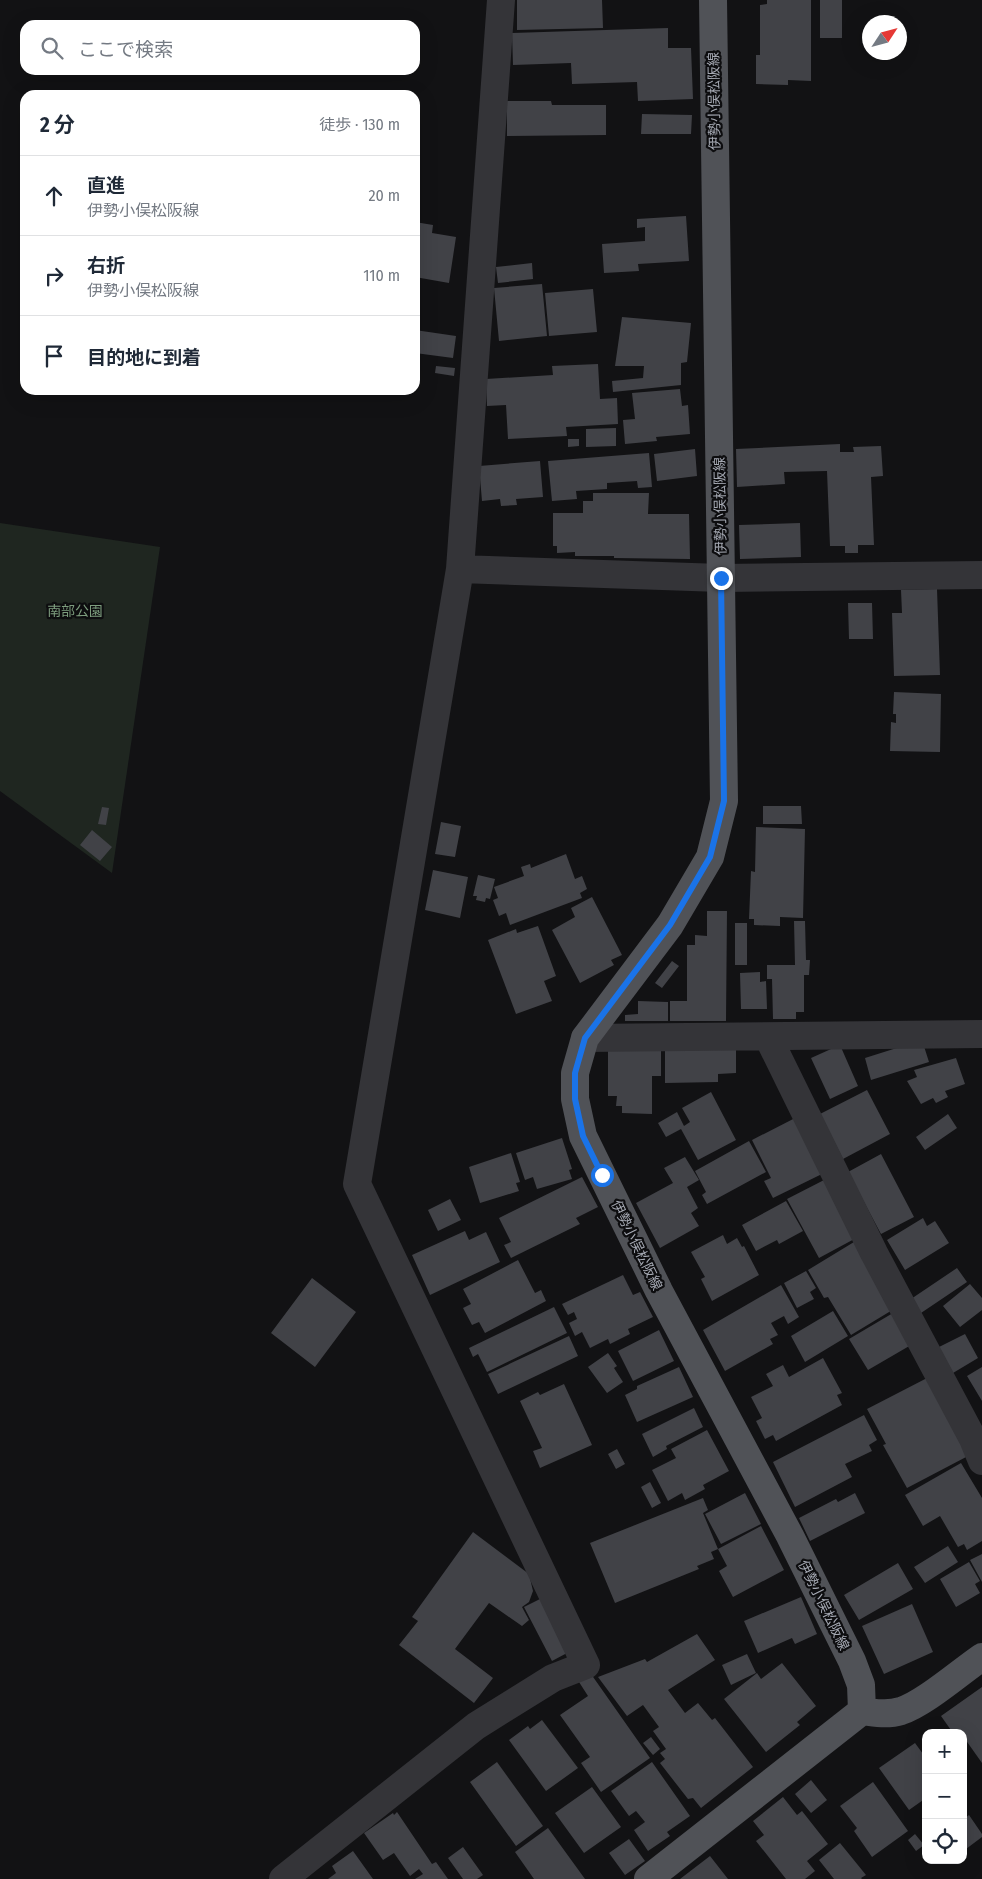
<!DOCTYPE html>
<html lang="ja">
<head>
<meta charset="utf-8">
<style>
  body { margin:0; font-family:"Fira Sans Condensed","Noto Sans JP",sans-serif; background:#f6f6f7; color:#1f2937 }
  .controls { position:absolute; right:15px; bottom:15px; display:grid; overflow:hidden; border-radius:10px; box-shadow:0 5px 20px #0002 }
  .controls button { width:45px; height:45px; display:grid; place-items:center; padding:0; border:0; border-bottom:1px solid #e0e1e3; background:#fff; color:#1f2937; font:25px sans-serif }
  .compass { position:absolute; left:862px; top:15px; width:45px; height:45px; border-radius:50%; background:#fff; box-shadow:0 5px 20px #0002; rotate:54deg }
  .stop { position:absolute; width:15px; height:15px; margin:-11px; border:4px solid #1a73e8; border-radius:50%; background:#fff }
  .stop.end { background:#1a73e8; border-color:#fff; box-shadow:0 1px 5px #0008 }
  .list { margin:0; padding:0; list-style:none }
  h2 { display:flex; justify-content:space-between; align-items:center; height:65px; margin:0; padding:0 20px; font-size:21px }
  h2 small { font-size:16px; font-weight:400; color:#747a83 }
  .list li { display:grid; grid-template-columns:32px 1fr auto; gap:15px; align-items:center; box-sizing:border-box; height:80px; padding:0 20px; border-top:1px solid #e0e1e3 }
  .list b { display:block; font-size:19px; white-space:nowrap }
  .list p { margin:0; font-size:16px; white-space:nowrap; color:#747a83 }
  .list em { font-size:16px; font-style:normal; color:#747a83 }
  .icon { flex:none; width:28px; height:28px; fill:none; stroke:currentColor; stroke-width:2; stroke-linecap:round; stroke-linejoin:round }
  .map { position:relative; flex:none; width:982px; height:1879px; overflow:hidden }
  .search { position:absolute; background:#fff; box-shadow:0 5px 20px #0002; left:20px; top:20px; width:400px; height:55px; display:flex; align-items:center; gap:12px; box-sizing:border-box; padding:0 18px; border-radius:15px; color:#747a83; font-size:19px }
  .panel { position:absolute; background:#fff; box-shadow:0 5px 20px #0002; left:20px; top:90px; width:400px; height:305px; border-radius:15px }
  .map>svg:first-child { display:block }
  .green { fill:#1f2620 }
  .building { fill:#414247 }
  .lines { fill:none; stroke-linecap:round; stroke-linejoin:round }
  .minor { stroke:#343438; stroke-width:28 }
  .major { stroke:#505257; stroke-width:28 }
  .route { stroke:#1a73e8; stroke-width:6 }
  .labels { text-anchor:middle; stroke-width:4.5; stroke-linejoin:round; paint-order:stroke }
  .street-label { font-size:14px; fill:#a5a9b3; stroke:#0d0d0f }
  .park-label { font-size:14px; fill:#7d9d7e; stroke:#0d0d0f }
</style>
</head>
<body>
<div class="map">
<svg width="982" height="1879" viewBox="0 0 982 1879">
  <rect width="100%" height="100%" fill="#121214"/>
  <path class="green" d="M0 523 160 547 112 873 0 791Z"/>
  <path class="building" d="M517 0H602L603 28 517 30Z
    M767 0H811V81L788 80V85L756 84V55H760V5L767 4Z
    M820 0H842V38H820Z
    M668 28V48H691L693 99 638 101 637 82 572 84 571 63 513 65 512 33Z
    M507 101H551L552 105H606V135L507 136Z
    M642 114 692 115 691 134H641Z
    M686 216 689 261 638 264 639 271 604 273 602 244 645 241V227L637 228V219Z
    M415 222 433 225 432 233 456 237 449 283 415 277Z
    M532 263 533 279 498 283 496 267Z
    M542 284 547 336 499 341 494 288Z
    M593 289 597 332 549 336 545 293Z
    M622 317 691 323 687 362 681 363V385L613 392 612 381 643 378 644 366H615Z
    M415 330 456 336 453 358 415 353Z
    M598 364 600 399 617 398 618 424 566 427 567 436 508 439 506 405 487 406 486 379 553 375 552 366Z
    M436 366 455 368 454 376 435 373Z
    M680 389 682 406 688 405 690 434 656 437 657 441 625 444 623 420 635 419 632 393Z
    M616 428V446L586 447V429Z
    M568 439H579V446L568 447Z
    M840 444V452H854L853 447 881 446 883 476 871 477 874 545H858V553H845V546H830L827 471 784 472 785 484 737 487 736 449Z
    M695 449 697 476 657 481 654 454Z
    M649 453 652 487 638 488 637 481 607 483V489L576 491 577 499 552 501 548 461Z
    M540 461 543 497 516 499 517 505 501 506 500 499 482 501 479 466Z
    M593 493H649L648 514H689L690 559 614 558V556H575V552L557 553V546H553V513H583V501H593Z
    M800 523 801 557 740 559 739 525Z
    M937 589 940 675 894 676 892 613H902L901 590Z
    M848 603H872L873 639H849Z
    M894 692 941 694 940 752 890 751 891 722 896 723V714H893Z
    M763 806H801L802 824H763Z
    M102 807 109 808 106 825 98 824Z
    M441 822 461 826 455 857 435 854Z
    M756 827 805 829 803 918 780 917V926L754 925V919H749L751 871 755 872Z
    M92 830 112 847 100 861 80 845Z
    M566 854 575 879 582 876 587 889 580 893 582 898 510 925 506 913 499 916 493 900 498 898 494 887 524 876 521 867 530 864 531 868Z
    M433 870 468 877 460 918 425 910Z
    M478 875 495 879 490 899 486 898 485 902 476 900 477 896H473Z
    M592 897 622 955 611 960 614 965 580 983 552 930 575 917 571 908Z
    M707 911H727L726 1021H670V1001H687V945H695V935L707 936Z
    M794 921H805L806 960H810L809 975H804V1012H796V1019H773L772 979H767V965H795Z
    M735 923H747V965H735Z
    M538 926 556 976 544 981 552 1001 516 1014 488 940 516 929 517 933Z
    M672 961 679 966 662 988 655 983Z
    M760 972V982L766 981 767 1009H741L740 973Z
    M638 1001 668 1002V1021H625V1015L638 1014Z
    M922 1040 929 1062 871 1080 865 1058Z
    M840 1045 858 1086 830 1099 811 1058Z
    M736 1047V1073L718 1074V1082L665 1083V1048Z
    M608 1050H661V1076H652V1114L622 1113V1106H616L617 1096H608Z
    M956 1058 965 1084 945 1091 948 1097 936 1103 933 1098 921 1104 907 1081 917 1077 914 1070Z
    M867 1090 890 1134 843 1159 820 1114Z
    M711 1092 736 1140 698 1160 681 1129 666 1137 658 1123 677 1112 684 1126 690 1122 682 1108Z
    M948 1114 957 1128 925 1150 916 1137Z
    M797 1117 824 1173 773 1198 764 1181 771 1178 752 1140Z
    M562 1138 572 1169 569 1170 572 1179 537 1189 533 1177 525 1180 516 1153Z
    M749 1141 766 1172 707 1204 702 1195 706 1192 695 1171Z
    M511 1153 520 1182 516 1183 519 1191 480 1203 469 1167Z
    M881 1154 914 1217 881 1234 848 1172Z
    M685 1157 699 1180 687 1187 698 1208 691 1213 699 1226 660 1248 636 1203 673 1183 664 1168Z
    M582 1177 598 1207 576 1218 580 1224 511 1258 504 1245 511 1242 499 1218Z
    M826 1179 858 1237 819 1258 787 1199Z
    M450 1199 461 1220 438 1231 428 1210Z
    M786 1201 803 1231 779 1244 777 1240 756 1251 742 1225Z
    M923 1218 927 1226 935 1221 949 1243 905 1270 887 1240Z
    M465 1231 469 1240 486 1232 500 1262 430 1295 412 1255Z
    M723 1235 727 1244 737 1238 742 1247 744 1246 759 1275 712 1301 701 1279 705 1277 691 1252Z
    M854 1242 894 1309 851 1335 828 1297 824 1298 808 1270Z
    M518 1260 535 1293 541 1290 546 1301 485 1333 479 1322 472 1325 463 1308 471 1304 463 1289Z
    M957 1268 967 1282 921 1313 911 1299Z
    M806 1271 816 1288 810 1292 814 1299 797 1308 784 1283Z
    M623 1275 633 1295 640 1292 653 1317 628 1329 630 1334 610 1344 608 1339 590 1348 582 1332 575 1336 569 1323 577 1319 574 1312 568 1315 562 1304Z
    M312 1278 356 1312 315 1367 271 1333Z
    M970 1284 982 1298V1310L960 1327 943 1306Z
    M781 1285 799 1317 788 1324 784 1316 771 1323 778 1335 770 1339 773 1344 725 1371 703 1330Z
    M554 1307 567 1333 487 1372 478 1354 473 1357 469 1348Z
    M833 1311 848 1336 805 1362 791 1336Z
    M893 1313 911 1345 868 1370 849 1339Z
    M659 1330 674 1361 633 1381 618 1351Z
    M965 1334 978 1358 953 1373 939 1347Z
    M569 1336 578 1356 498 1394 488 1374Z
    M608 1353 617 1366 614 1368 623 1382 607 1393 588 1367Z
    M823 1358 842 1393 837 1395 842 1405 776 1441 773 1435 765 1439 756 1421 762 1418 751 1397 773 1386 766 1374 783 1365 789 1377Z
    M679 1367 693 1397 637 1422 625 1395 637 1389V1386Z
    M982 1367V1401L967 1376Z
    M929 1377 968 1456 907 1488 883 1445 886 1444 867 1409Z
    M564 1384 592 1445 540 1468 533 1451 542 1448 520 1401 538 1392 540 1395Z
    M694 1408 703 1427 666 1446 667 1449 653 1457 642 1434Z
    M864 1415 877 1440 869 1445 872 1451 845 1464 852 1477 795 1507 773 1462Z
    M707 1430 729 1471 703 1485 705 1489 685 1500 682 1493 668 1501 652 1470 676 1458 671 1449Z
    M617 1449 625 1464 616 1469 608 1454Z
    M961 1463 982 1498V1541L967 1550 964 1544 958 1547 940 1516 923 1526 905 1495Z
    M650 1482 661 1503 652 1508 641 1487Z
    M745 1493 761 1524 721 1544 705 1514Z
    M855 1493 865 1513 810 1541 799 1518 836 1499 838 1502Z
    M703 1498 708 1510 703 1513 718 1549 711 1552 714 1559 697 1566 699 1569 615 1603 590 1543Z
    M761 1526 784 1570 733 1597 719 1571 727 1566 718 1549Z
    M473 1532 529 1574 533 1591 529 1602 522 1607 529 1620 522 1626 489 1603 455 1649 493 1678 474 1703 399 1645 418 1621 412 1617Z
    M948 1546 958 1562 925 1583 914 1567Z
    M982 1554V1582L970 1560Z
    M969 1562 980 1581 975 1584 980 1593 956 1607 940 1579Z
    M898 1563 913 1589 859 1620 844 1595Z
    M801 1597 817 1634 795 1644 792 1638 758 1653 744 1621Z
    M540 1599 567 1653 552 1661 524 1607Z
    M912 1604 933 1652 884 1674 862 1626Z
    M697 1634 715 1660 668 1690 685 1713 698 1703 712 1720 715 1718 753 1767 701 1808 693 1798 688 1799 660 1763 665 1759 660 1753 666 1749 653 1731 659 1727 643 1705 627 1716 598 1677 645 1659 647 1662Z
    M747 1654 756 1673 731 1685 722 1665Z
    M782 1663 816 1706 797 1722 800 1725 766 1752 724 1699 757 1673 761 1679Z
    M591 1674 650 1758 601 1792 581 1763 590 1757 560 1715 588 1696 579 1682Z
    M982 1687V1763L965 1739 963 1740V1733H953L941 1716Z
    M542 1720 578 1768 546 1791 509 1740 528 1726 530 1729Z
    M651 1737 660 1749 653 1755 643 1743Z
    M915 1743 926 1758V1798L909 1810 879 1768Z
    M497 1762 543 1826 516 1846 470 1782Z
    M652 1762 690 1816 667 1832 670 1836 648 1851 634 1830 645 1822 636 1811 629 1816 611 1791Z
    M811 1780 827 1800 811 1813 795 1794Z
    M873 1782 908 1831 872 1857 854 1831 857 1828 840 1806Z
    M592 1787 621 1827 584 1853 555 1813Z
    M783 1797 797 1815 802 1811 828 1844 807 1861 815 1871 805 1879H786L756 1841 764 1835 753 1821Z
    M397 1812 432 1864 436 1862 448 1879H415L423 1874 419 1869 410 1876 394 1853 383 1860 364 1833 393 1813 394 1815Z
    M969 1815 982 1834V1837L966 1849 963 1846V1820Z
    M548 1828 585 1879H534L515 1852Z
    M915 1834 924 1845 916 1851 908 1840Z
    M629 1839 645 1861 625 1875 609 1853Z
    M840 1843 866 1875 861 1878 862 1879H834L819 1860Z
    M463 1847 483 1875 477 1879H463L448 1858Z
    M353 1851 373 1879H328L336 1873 332 1866Z
    M710 1856 728 1879H680Z"/>
  <g class="lines">
    <path class="minor" d="M460 569 721 578 982 575
      M768 1037 874 1253 973 1439 982 1461
      M585 1038 982 1034
      M283 1879 476 1726 553 1678 586 1665 357 1184 460 569 501 0"/>
    <path class="major" d="M713 0 724 801 710 857 670 925 585 1038 575 1073V1099L583 1136 659 1291 790 1536 852 1661 861 1685 862 1711
      M862 1711C875 1713 888 1715 901 1711 925 1703 960 1672 982 1657
      M648 1879 862 1711"/>
  </g>
  <g class="lines">
    <path class="route" d="M602 1175 583 1136 575 1099V1073L585 1038 670 925 710 857 724 801 721 578"/>
  </g>
  <g class="labels">
    <g class="street-label">
      <text transform="translate(714 101) rotate(-91)" y="5">伊勢小俣松阪線</text>
      <text transform="translate(720 506) rotate(-91)" y="5">伊勢小俣松阪線</text>
      <text transform="translate(637 1245) rotate(64)" y="5">伊勢小俣松阪線</text>
      <text transform="translate(824 1605) rotate(64)" y="5">伊勢小俣松阪線</text>
    </g>
    <g class="park-label">
      <text x="75" y="616">南部公園</text>
    </g>
  </g>
</svg>
<div class="controls">
<button>+</button>
<button>−</button>
<button><svg class="icon" aria-label="locate" viewBox="0 0 24 24"><circle cx="12" cy="12" r="6"/><path d="M12 2v4M12 18v4M2 12h4M18 12h4"/></svg></button>
</div>
<svg class="compass" viewBox="-18 -18 36 36"><path d="M0-13l5 13h-10z" fill="#e53935"/><path d="M0 13l5-13h-10z" fill="#747a83"/></svg>
<div class="stop" style="left:602px;top:1175px"></div>
<div class="stop end" style="left:721px;top:578px"></div>
<div class="search"><svg class="icon" aria-label="search" viewBox="0 0 24 24"><circle cx="10" cy="10" r="6"/><path d="M15 15l6 6"/></svg>ここで検索</div>
<section class="panel">
<h2>2 分<small>徒歩 · 130 m</small></h2>
<ul class="list">
<li><svg class="icon" aria-label="ahead" viewBox="0 0 24 24"><path d="M12 20V5M6 11l6-6 6 6"/></svg><div><b>直進</b><p>伊勢小俣松阪線</p></div><em>20 m</em></li>
<li><svg class="icon" aria-label="right" viewBox="0 0 24 24"><path d="M7 20v-9h11M14 6l5 5-5 5"/></svg><div><b>右折</b><p>伊勢小俣松阪線</p></div><em>110 m</em></li>
<li><svg class="icon" aria-label="arrive" viewBox="0 0 24 24"><path d="M6 21V4h12l-3 4 3 4H6"/></svg><div><b>目的地に到着</b></div></li>
</ul>
</section>
</div>
</body>
</html>
